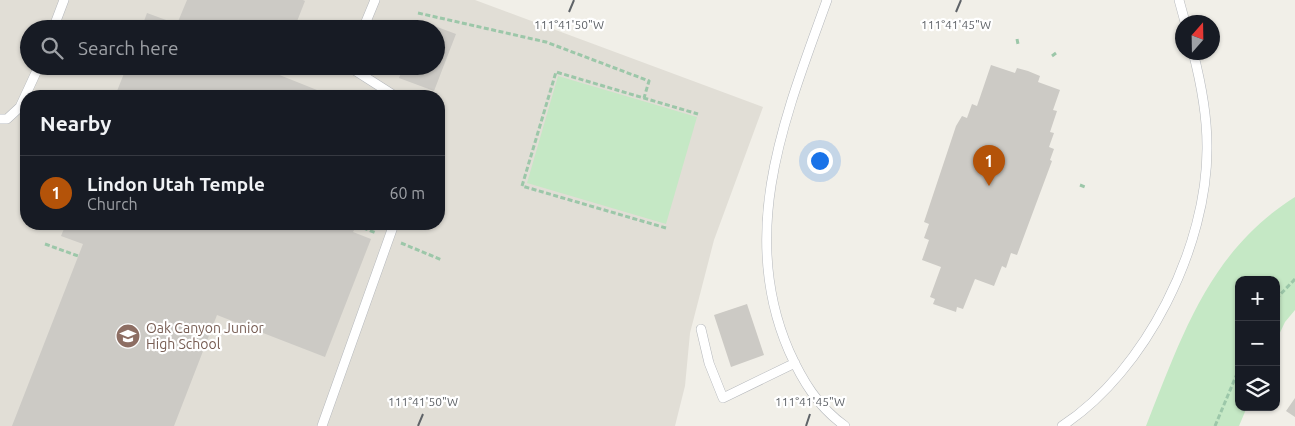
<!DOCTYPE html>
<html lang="en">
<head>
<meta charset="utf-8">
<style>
  body { margin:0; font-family:Ubuntu,sans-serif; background:#242831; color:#f1f3f6 }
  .controls { position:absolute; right:15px; bottom:15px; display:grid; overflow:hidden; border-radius:10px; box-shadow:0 1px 4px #0004 }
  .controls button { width:45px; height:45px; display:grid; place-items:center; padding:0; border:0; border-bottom:1px solid #363941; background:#171b24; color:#f1f3f6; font:25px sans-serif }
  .compass { position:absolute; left:1175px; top:15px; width:45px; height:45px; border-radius:50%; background:#171b24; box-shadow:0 1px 4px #0004; rotate:20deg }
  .you { position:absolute; left:819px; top:160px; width:18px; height:18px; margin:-12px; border:4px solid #fff; border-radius:50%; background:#1a73e8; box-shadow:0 0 0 8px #1a73e833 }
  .badge { display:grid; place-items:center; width:32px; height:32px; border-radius:50%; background:#b45309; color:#fff; font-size:16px; font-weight:700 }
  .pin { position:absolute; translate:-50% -41px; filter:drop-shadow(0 1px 2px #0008) }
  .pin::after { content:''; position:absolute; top:26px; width:18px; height:15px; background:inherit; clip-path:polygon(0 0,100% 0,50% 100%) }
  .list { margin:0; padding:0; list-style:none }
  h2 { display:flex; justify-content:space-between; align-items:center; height:65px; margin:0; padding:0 20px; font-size:21px }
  h2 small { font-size:16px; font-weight:400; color:#9ea1a6 }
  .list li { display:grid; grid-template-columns:32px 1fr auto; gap:15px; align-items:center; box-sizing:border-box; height:75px; padding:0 20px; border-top:1px solid #363941 }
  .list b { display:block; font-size:19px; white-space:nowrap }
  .list p { margin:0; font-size:16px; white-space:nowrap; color:#9ea1a6 }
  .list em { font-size:16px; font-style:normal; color:#9ea1a6 }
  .icon { flex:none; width:28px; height:28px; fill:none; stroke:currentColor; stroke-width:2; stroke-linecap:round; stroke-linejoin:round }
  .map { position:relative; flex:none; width:1295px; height:426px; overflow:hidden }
  .search { position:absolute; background:#171b24; box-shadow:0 1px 4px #0004; left:20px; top:20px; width:425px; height:55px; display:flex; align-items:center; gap:12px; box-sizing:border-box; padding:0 18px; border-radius:28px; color:#9ea1a6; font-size:19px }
  .panel { position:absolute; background:#171b24; box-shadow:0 1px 4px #0004; left:20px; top:90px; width:425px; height:140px; border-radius:20px }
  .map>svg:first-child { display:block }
  .education { fill:#e1ded6; fill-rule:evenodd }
  .green { fill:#c5e8c5 }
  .building { fill:#cccac5 }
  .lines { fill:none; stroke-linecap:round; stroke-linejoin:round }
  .lane-casing { stroke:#b5b8bc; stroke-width:10 }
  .path { stroke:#9cc7a9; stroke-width:3; stroke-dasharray:5 2.5; stroke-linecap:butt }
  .lane { stroke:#fff; stroke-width:9 }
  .ticks { fill:none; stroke:#5f6368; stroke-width:2 }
  .labels { text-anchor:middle; stroke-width:4.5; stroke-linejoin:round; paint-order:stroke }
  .education-label { font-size:14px; fill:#785e54; stroke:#fff; text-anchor:start }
  .ticks-label { font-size:12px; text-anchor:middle; fill:#5f6368; stroke:#fff; stroke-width:4.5; stroke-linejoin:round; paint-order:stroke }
</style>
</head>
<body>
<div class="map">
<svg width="1295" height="426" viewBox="0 0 1295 426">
  <rect width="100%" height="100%" fill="#f1efe8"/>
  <path class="education" d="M0 0H475L763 107 714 240 690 333 685 386 675 426H0ZM29 29H436V66H29ZM26 96H439V224H26Z"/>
  <path class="green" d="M558 76 697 117 666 224 527 183Z
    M1295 197V310L1285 322 1276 341V280H1239V407H1247L1239 426H1146C1182 336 1209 251 1295 197Z"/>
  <path class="building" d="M187 0H303L305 1 294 29H141L147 13 177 24Z
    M429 24 456 34 434 91 399 78 404 66H436V29H427Z
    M991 65 1015 73 1017 68 1028 71 1040 76 1038 82 1060 90 1053 110 1057 111 1050 132 1054 133 1049 147 1054 149 1050 160 1052 161 1017 255 1011 253 1006 268 1002 266 994 286 975 279 963 309 957 307 956 312 933 304 935 299 930 297 941 267 922 260 929 240 924 238 929 224 924 222 956 126 962 116 967 118 972 104 977 106Z
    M127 66H280L277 74 332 96H115Z
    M66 224H357L353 232 371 239 325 357 217 315 174 426H12L83 244 61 236Z
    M747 304 764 355 731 367 714 315Z
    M1295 398V417L1286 411Z"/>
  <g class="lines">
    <defs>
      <path id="lane" d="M827 0C786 114 737 231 789 351 802 380 818 407 845 426
        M1179 0 1185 22
        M53 29 64 0
        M363 29 375 0
        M348 66 395 96
        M0 119H7L20 107 39 66
        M701 329 709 363 723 398 795 363
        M322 426 394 224
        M1062 426C1146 371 1208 246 1207 146 1207 114 1201 83 1193 52"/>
    </defs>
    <use href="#lane" class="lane-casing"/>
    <path class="path" d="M418 13 546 42 649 81 644 98
      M1017 39 1018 44
      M1052 56 1056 53
      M1080 185 1085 187
      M356 225 376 233
      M666 228 522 186 556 72 698 114
      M401 243 442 260
      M45 244 78 256
      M1276 299 1295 279
      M1215 426 1239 369"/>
    <use href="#lane" class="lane"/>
  </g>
  <path class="ticks" d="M569 12 574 0M956 12 961 0M418 426 423 414M806 426 810 414"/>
  <defs>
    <symbol id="school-disc" viewBox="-11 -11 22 22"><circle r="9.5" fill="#8d6e63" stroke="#fff"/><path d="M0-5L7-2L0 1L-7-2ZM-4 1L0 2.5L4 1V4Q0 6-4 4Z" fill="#fff"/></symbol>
  </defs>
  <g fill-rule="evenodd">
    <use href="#school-disc" x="114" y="322" width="28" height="28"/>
  </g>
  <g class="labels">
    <g class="education-label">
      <text x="146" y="333">Oak Canyon Junior<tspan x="146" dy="16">High School</tspan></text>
    </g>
  </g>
  <g class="ticks-label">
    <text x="569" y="29">111°41'50"W</text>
    <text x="956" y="29">111°41'45"W</text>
    <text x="423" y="406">111°41'50"W</text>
    <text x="810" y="406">111°41'45"W</text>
  </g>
</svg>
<div class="controls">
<button>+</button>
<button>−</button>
<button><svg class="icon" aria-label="layers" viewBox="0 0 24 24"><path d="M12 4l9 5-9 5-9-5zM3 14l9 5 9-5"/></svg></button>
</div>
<svg class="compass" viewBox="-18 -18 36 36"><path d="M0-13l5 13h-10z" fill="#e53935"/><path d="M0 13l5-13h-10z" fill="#9ea1a6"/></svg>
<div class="you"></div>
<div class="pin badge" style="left:989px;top:186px">1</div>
<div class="search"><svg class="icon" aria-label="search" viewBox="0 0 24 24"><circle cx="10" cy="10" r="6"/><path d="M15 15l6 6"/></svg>Search here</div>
<section class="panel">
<h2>Nearby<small></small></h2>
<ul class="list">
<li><span class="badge">1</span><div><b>Lindon Utah Temple</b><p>Church</p></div><em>60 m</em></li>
</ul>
</section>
</div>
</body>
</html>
